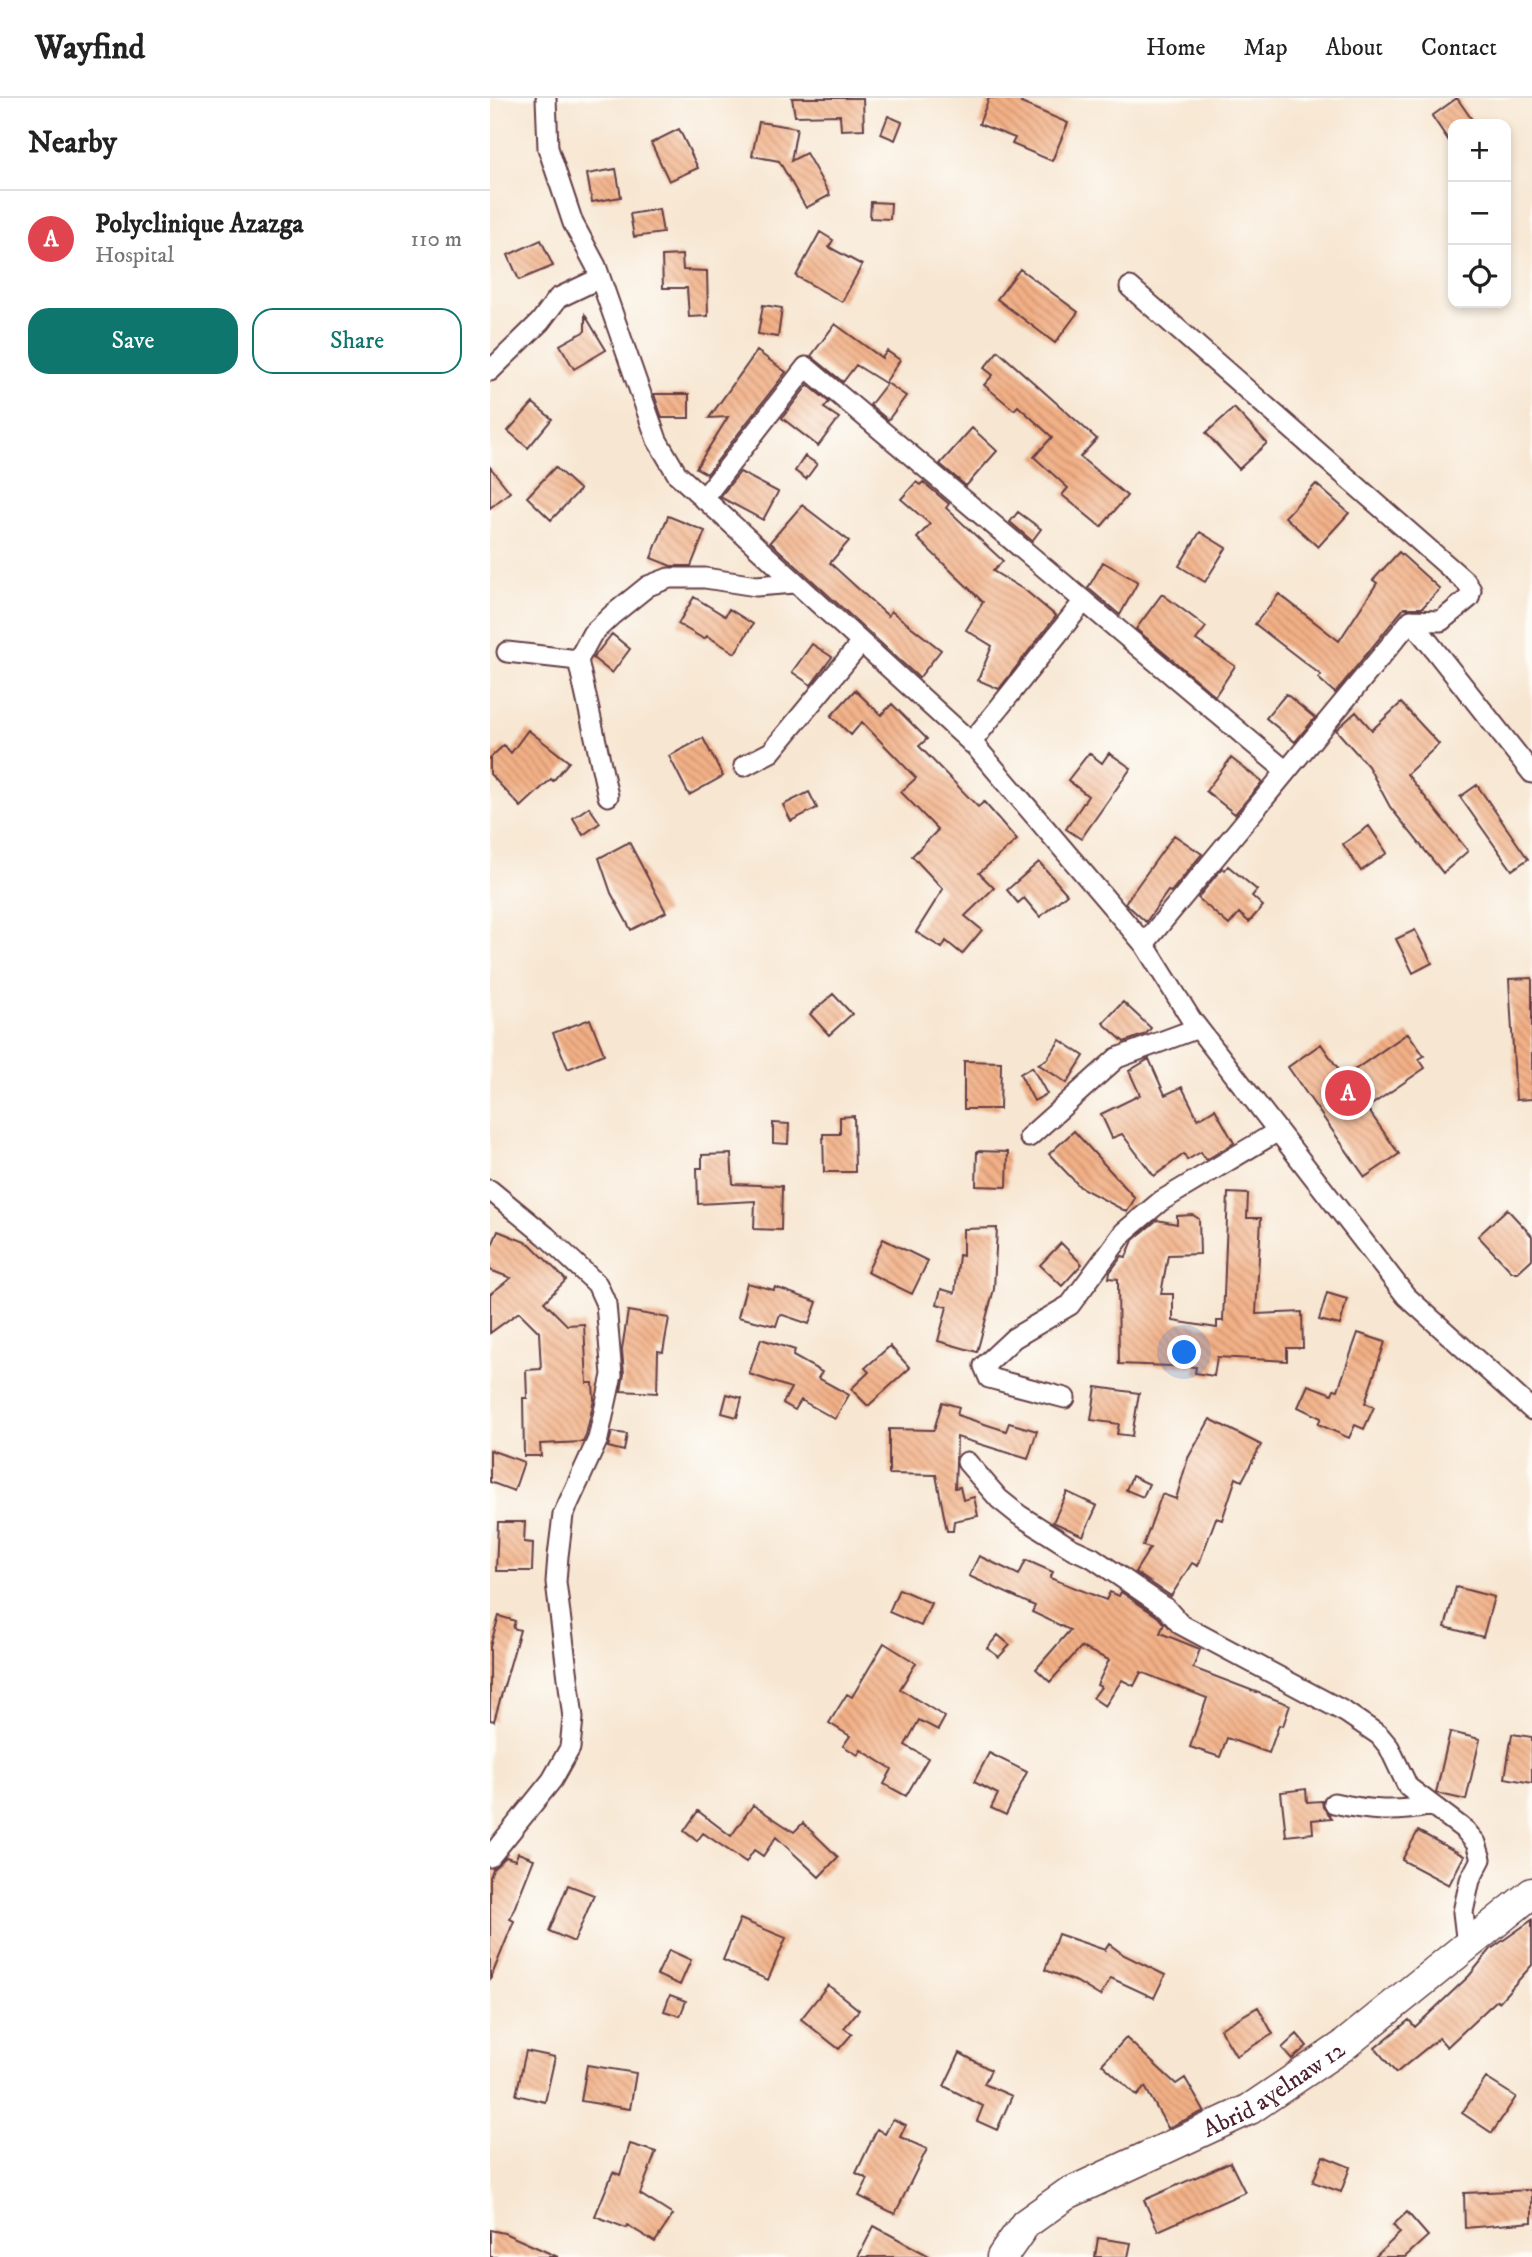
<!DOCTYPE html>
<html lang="en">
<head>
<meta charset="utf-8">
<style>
  body { margin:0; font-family:"IM FELL DW Pica",serif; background:#f2f2f2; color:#222 }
  .controls { position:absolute; right:21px; top:21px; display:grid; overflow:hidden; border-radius:14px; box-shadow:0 4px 10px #0003 }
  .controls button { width:63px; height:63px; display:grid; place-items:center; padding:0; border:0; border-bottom:2px solid #e0e0e0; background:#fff; color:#222; font:35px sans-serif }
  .you { position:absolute; left:695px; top:1255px; width:24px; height:24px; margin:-18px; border:5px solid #fff; border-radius:50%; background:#1a73e8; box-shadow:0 0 0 10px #1a73e833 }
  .badge { display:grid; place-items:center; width:46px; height:46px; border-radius:50%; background:#0f766e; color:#fff; font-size:23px; font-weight:700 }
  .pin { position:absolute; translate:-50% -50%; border:4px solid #fff; box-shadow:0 2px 7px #0006 }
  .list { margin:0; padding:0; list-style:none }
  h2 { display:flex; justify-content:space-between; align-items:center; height:91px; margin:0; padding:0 28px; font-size:30px }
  h2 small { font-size:23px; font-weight:400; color:#767676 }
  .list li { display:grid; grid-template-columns:46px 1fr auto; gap:21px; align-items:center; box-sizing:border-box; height:98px; padding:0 28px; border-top:2px solid #e0e0e0 }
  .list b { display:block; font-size:26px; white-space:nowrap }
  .list p { margin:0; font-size:23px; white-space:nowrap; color:#767676 }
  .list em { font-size:23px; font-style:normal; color:#767676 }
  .actions { display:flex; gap:14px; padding:21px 28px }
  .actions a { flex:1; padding:16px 0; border:2px solid #0f766e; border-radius:21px; text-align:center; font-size:24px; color:#0f766e }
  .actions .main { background:#0f766e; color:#fff }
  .icon { flex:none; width:38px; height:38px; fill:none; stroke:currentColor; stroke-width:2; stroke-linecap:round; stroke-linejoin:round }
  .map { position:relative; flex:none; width:1042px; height:2159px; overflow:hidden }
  header { display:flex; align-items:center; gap:42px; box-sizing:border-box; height:98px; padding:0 35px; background:#fff; border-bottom:2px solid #e0e0e0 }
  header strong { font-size:33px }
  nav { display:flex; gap:38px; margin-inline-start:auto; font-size:24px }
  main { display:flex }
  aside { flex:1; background:#fff }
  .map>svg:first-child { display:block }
  .building { fill:url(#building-back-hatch) }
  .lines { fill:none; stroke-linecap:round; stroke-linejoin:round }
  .minor-casing { stroke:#643d44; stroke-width:23 }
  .primary-casing { stroke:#643d44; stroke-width:33 }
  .minor { stroke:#fff; stroke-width:19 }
  .primary { stroke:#fff; stroke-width:30 }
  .labels { text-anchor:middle; stroke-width:5; stroke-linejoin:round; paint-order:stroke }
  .street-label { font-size:24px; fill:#4a1f2b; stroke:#fdfcf7 }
</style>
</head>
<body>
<header>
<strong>Wayfind</strong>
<nav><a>Home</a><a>Map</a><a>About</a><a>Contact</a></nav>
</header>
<main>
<aside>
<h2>Nearby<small></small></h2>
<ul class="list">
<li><span class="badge" style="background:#e0444e">A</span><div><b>Polyclinique Azazga</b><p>Hospital</p></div><em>110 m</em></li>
</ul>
<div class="actions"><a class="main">Save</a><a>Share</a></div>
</aside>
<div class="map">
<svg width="1042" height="2159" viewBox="0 0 1042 2159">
  <defs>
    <pattern id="building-back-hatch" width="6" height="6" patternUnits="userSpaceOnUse" patternTransform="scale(1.75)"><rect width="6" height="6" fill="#f3b086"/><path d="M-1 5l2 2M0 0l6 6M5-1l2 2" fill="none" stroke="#c78f6e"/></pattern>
  </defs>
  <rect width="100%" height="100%" fill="#fdfcf7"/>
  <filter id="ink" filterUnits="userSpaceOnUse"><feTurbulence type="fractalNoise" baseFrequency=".0143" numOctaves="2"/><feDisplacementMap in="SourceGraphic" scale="14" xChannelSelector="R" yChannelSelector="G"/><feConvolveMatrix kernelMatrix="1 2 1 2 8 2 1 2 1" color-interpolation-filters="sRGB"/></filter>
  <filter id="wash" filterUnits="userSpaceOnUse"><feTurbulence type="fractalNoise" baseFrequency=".00686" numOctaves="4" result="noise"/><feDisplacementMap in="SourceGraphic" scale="28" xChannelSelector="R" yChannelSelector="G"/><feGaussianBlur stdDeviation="1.57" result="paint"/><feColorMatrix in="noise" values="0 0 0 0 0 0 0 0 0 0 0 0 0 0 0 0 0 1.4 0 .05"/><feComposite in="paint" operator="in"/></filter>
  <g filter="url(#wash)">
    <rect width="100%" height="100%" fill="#f7e6d1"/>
    <g id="blocks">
      <path class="building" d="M302 0H373L374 31 351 32 350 17 305 18Z
        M499 0H533L531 5 578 25 562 63 522 46 525 40 489 26Z
        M967 0 985 26H963V49L942 18Z
        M398 18 412 24 405 42 391 36Z
        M269 24 307 30 301 63 316 55 340 97 316 110 289 63 262 58Z
        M189 31 208 70 179 83 161 45Z
        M126 71 131 99 102 104 97 76Z
        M381 104 401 105 400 121 380 120Z
        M169 111 173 135 144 139 140 116Z
        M330 134 343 142 339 149 372 167 352 204 306 178Z
        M51 142 63 168 29 182 18 157Z
        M192 157 193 172 217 173 218 218 199 219 197 190H173L172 158Z
        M530 171 588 214 565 245 507 201Z
        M273 207 292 210 288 239 268 236Z
        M95 217 116 252 84 271 70 247 95 233Z
        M345 226 392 260 397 253 410 262 395 285 366 267 353 284 321 258Z
        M267 253 296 274 217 376 206 370 238 319 219 320Z
        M508 253 607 341 590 359 637 398 611 429 572 397 578 390 544 359 562 339 528 308 524 312 494 287 503 277 494 270Z
        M397 285 416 298 398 322 380 307Z
        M318 287 339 304 334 310 349 320 328 348 292 320Z
        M164 296H199V320H172Z
        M43 305 62 321 38 350 18 333Z
        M744 310 777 345 749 371 716 335Z
        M482 330 507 353 476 388 450 366Z
        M315 358 327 366 316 381 305 373Z
        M0 369 20 394 0 410Z
        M65 369 90 392 61 422 37 399Z
        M250 374 288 394 273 422 230 399Z
        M426 384 430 387 433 384 459 406 456 410 513 463 503 473 536 493 566 518 509 591 488 582 502 548 476 532 493 504 427 440 440 426 411 401Z
        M826 386 859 415 828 449 795 419Z
        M312 407 359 443 340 465 398 518 401 513 451 552 429 580 280 444Z
        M528 414 551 431 542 443 520 424Z
        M178 418 215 433 201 468H181L161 460Z
        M710 434 736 450 715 484 689 468Z
        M909 454 950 491 932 510H914L845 595 828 580 831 577 765 526 789 496 849 543 887 485 883 482Z
        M613 464 648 484 630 517 598 490Z
        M672 496 716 529 706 542 745 568 725 598 646 531Z
        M204 499 235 518 239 511 263 526 245 555 217 538 214 541 188 526Z
        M122 536 140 551 122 575 103 560Z
        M322 546 342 559 321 587 302 574Z
        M365 592 391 617 402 606 437 641 429 648 488 709 494 704 527 742 489 775 504 790 475 818 492 832 472 856 456 843 452 850 426 834 453 791 422 758 448 732 411 694 426 680 372 624 361 637 341 618Z
        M796 596 825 620 805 644 776 620Z
        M911 605 949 646 917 676 978 753 953 775 900 709 878 668 846 632 866 614 882 632Z
        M38 632 79 664 63 683 61 681 31 709 0 676V660L14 647 21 655Z
        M213 640 233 678 199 697 179 658Z
        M599 655 612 665 619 655 641 670 591 741 576 731 598 698 578 682Z
        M741 660 772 684 745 716 716 693Z
        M987 687 1038 761 1022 772 970 699Z
        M319 694 327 710 301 723 293 707Z
        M99 709 110 725 93 737 83 720Z
        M879 728 897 755 871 773 853 746Z
        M684 737 712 756 681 794 678 793 656 824 635 805Z
        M139 744 176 814 141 832 121 795 109 760Z
        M549 764 577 796 550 819 534 800 528 805 517 792Z
        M738 768 767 792 762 798 773 808 759 824 749 815 739 827 708 800 732 770 735 772Z
        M925 832 942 865 923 875 906 841Z
        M1042 880V1001L1026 1002 1019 881Z
        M343 896 362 916 339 937 320 916Z
        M633 904 661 930 656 936 634 944 613 925Z
        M100 921 114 956 78 971 63 935Z
        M918 935 934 958 929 961 935 970 877 1010 909 1056 875 1079 798 969 831 946 854 979Z
        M570 942 594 958 577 985 548 966 557 961Z
        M659 961 675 997 692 989 708 1021 725 1011 744 1045 716 1062 711 1054 697 1062 694 1056 664 1078 632 1036 622 1040 611 1016 650 997 639 973Z
        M474 963 511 964 510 1011H474Z
        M542 969 557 996 544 1003 530 976Z
        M364 1018 365 1074H334L333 1036H350V1019Z
        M283 1025 299 1026 298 1046 283 1045Z
        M584 1033 645 1100 637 1114 590 1089 559 1056Z
        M487 1053 518 1054 517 1089 486 1088Z
        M241 1056 243 1086 292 1088 291 1132 264 1131 265 1103 208 1106 207 1070H212V1057Z
        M738 1095 758 1096 757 1120H771L766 1216 812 1214 813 1250H797V1263L727 1259 724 1278 705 1275 706 1269 629 1266 628 1181 619 1180 620 1174 632 1158 636 1159 643 1142 667 1122 687 1126V1118L703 1117 709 1121 710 1156 678 1157 671 1196H683V1223L727 1230V1223H733Z
        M1017 1111 1042 1138V1161L1028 1174H1022L988 1138Z
        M507 1130 504 1191 487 1254 448 1243 457 1209 447 1206 451 1191 465 1195 469 1157 473 1158V1131Z
        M8 1133 40 1146 76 1182 54 1204 77 1227 94 1226 97 1285H103L104 1302 96 1337 93 1344 50 1346 51 1358H34L33 1300H37L36 1272 51 1271 49 1234 29 1214 0 1235V1196L21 1180 0 1172V1152Z
        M393 1141 438 1163 422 1196 377 1174Z
        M571 1145 592 1166 572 1188 550 1167Z
        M257 1185 284 1192 285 1189 327 1204 319 1226 290 1216 286 1228 248 1219Z
        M837 1195 857 1201 850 1227 829 1222Z
        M138 1213 179 1220 173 1254 168 1253 167 1295 131 1293 134 1276 132 1251Z
        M868 1235 895 1244 875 1305 884 1309 874 1331 865 1327 859 1340 828 1326 831 1320 808 1309 818 1287 842 1296 844 1291 848 1292Z
        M271 1241 305 1252 303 1258 332 1274 328 1280 359 1297 345 1321 311 1302 305 1312 293 1305 301 1290 259 1276Z
        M400 1248 420 1270 378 1308 361 1291 379 1274 375 1270Z
        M606 1289 649 1295 642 1338 627 1336 629 1326 601 1322Z
        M237 1296 252 1300 247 1319 232 1315Z
        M452 1304 469 1309 467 1317 516 1333 519 1325 547 1333 538 1361 467 1339 465 1390 470 1389 473 1402 484 1399 488 1418 464 1423 463 1433H457L446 1377 399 1376V1331L444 1332Z
        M720 1321 771 1347 752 1383 746 1380 732 1422 726 1420 708 1468 702 1465 681 1498 645 1474 660 1450 653 1448 672 1396 686 1401 698 1360Z
        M122 1334 137 1336 134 1353 118 1349Z
        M0 1352 34 1364 24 1393 0 1384Z
        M642 1378 659 1386 653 1399 636 1392Z
        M577 1394 607 1408 593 1438 563 1424Z
        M8 1424H35L34 1444 43 1445 42 1473H6Z
        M489 1458 529 1477 536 1462 563 1474 560 1480 616 1502 620 1494 629 1498 631 1494 668 1519 674 1526 670 1535 710 1551 703 1570 800 1607 793 1628 789 1627 779 1655 737 1640 730 1659 700 1649 717 1600 651 1574 644 1588 632 1582 615 1608 603 1600 611 1589 607 1587 619 1562 591 1549 560 1584 546 1571 580 1532 542 1514 545 1508 479 1478Z
        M966 1489 1004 1499 993 1539 955 1529Z
        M409 1491 441 1505 431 1528 399 1514Z
        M9 1518 25 1523 23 1530 30 1532 4 1623 0 1622V1548Z
        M508 1537 520 1547 509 1559 497 1550Z
        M394 1545 426 1565 410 1591 455 1619 448 1632 429 1622 415 1647 438 1660 416 1698 394 1686 402 1671 371 1652 368 1657 353 1648 360 1638 339 1625 357 1596 362 1599Z
        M960 1634 990 1641 976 1702 946 1695Z
        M1022 1636 1042 1639V1685L1015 1680Z
        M499 1655 537 1674 516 1717 501 1710 508 1696 484 1684Z
        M816 1691 817 1704 832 1703 833 1709 842 1720 822 1722 823 1735 796 1738 791 1694Z
        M263 1707 304 1734 313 1725 348 1759 329 1779 286 1739 273 1758 264 1752 256 1764 213 1735 207 1743 194 1733 208 1713 241 1738Z
        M928 1733 974 1758 959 1787 912 1762Z
        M28 1755 44 1761 20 1821 24 1823 0 1882V1779L3 1771 16 1759 25 1762Z
        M78 1787 104 1797 84 1844 59 1833Z
        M250 1821 296 1840 278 1882 233 1862Z
        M1042 1822V1867L1009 1904 1007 1902 957 1949 949 1940 906 1975 885 1950 919 1922 925 1929 979 1878 1001 1851Z
        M568 1836 615 1852 619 1846 634 1857 675 1877 664 1900 621 1880 610 1898 587 1884 555 1872Z
        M179 1852 201 1862 190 1887 167 1877Z
        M338 1887 369 1912 354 1930 362 1936 349 1951 311 1921Z
        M180 1897 196 1903 190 1918 174 1913Z
        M768 1909 783 1936 746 1958 730 1931Z
        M807 1936 817 1948 802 1961 792 1950Z
        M636 1940 686 1986 695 1980 714 2013 678 2030 655 1989 647 1998 612 1966Z
        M36 1953 65 1959 55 2004 26 1997Z
        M470 1955 501 1972 494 1986 522 1998 507 2032 487 2023 493 2008 454 1988Z
        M97 1967 146 1975 140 2011 91 2003Z
        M996 1980 1026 1999 1002 2035 972 2015Z
        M403 2021 416 2027 410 2039 437 2051 405 2116 369 2098 378 2081 366 2075 387 2031 395 2036Z
        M140 2046 166 2054 150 2096 183 2117 165 2144 137 2127 136 2130 105 2118 123 2074 130 2077Z
        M833 2058 860 2069 851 2094 823 2084Z
        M740 2064 755 2094 668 2133 654 2102Z
        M1042 2092V2124L975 2130 974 2095Z
        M917 2114 938 2138 915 2159H885L910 2135 903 2127Z
        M384 2128 441 2159H368Z
        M0 2132 14 2135 68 2159H0Z
        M608 2140 641 2145 638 2159H605Z"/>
    </g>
  </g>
  <g filter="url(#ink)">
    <use href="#blocks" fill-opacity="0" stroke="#643d44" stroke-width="2"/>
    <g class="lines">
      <defs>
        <path id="minor" d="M56 0 58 50 83 125 106 168 167 342 187 376 486 649 654 846 701 921 916 1198 1042 1312
          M640 189 976 484 981 492 979 500 951 523 921 522
          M0 273 50 224 68 200 110 180
          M213 401 316 269 796 673
          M921 522 1042 675
          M17 554 88 562
          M481 645 594 503
          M254 668 281 654 371 545
          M118 698 88 562 102 536 122 517 158 488 179 480H215L266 488 305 485
          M654 846 921 522
          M539 1039 627 960 708 930
          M0 1092 56 1138 107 1186 116 1206 122 1277 108 1341 73 1417 68 1458 66 1484 83 1620 80 1650 62 1682 0 1759
          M575 1300 499 1280 494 1268 524 1240 580 1207 634 1134 671 1103 788 1033
          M477 1364 509 1401 529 1417 581 1450 603 1460 676 1510 690 1526 855 1614 889 1637 899 1649 918 1689 975 1732 986 1745 991 1761 980 1782 973 1814 977 1848
          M844 1705C879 1713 907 1715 942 1707"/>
        <g id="primary">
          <path id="s1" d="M512 2159 535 2126 577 2096 760 2011 853 1948 1042 1795"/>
        </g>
      </defs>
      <use href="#minor" class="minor-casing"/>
      <use href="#primary" class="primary-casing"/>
      <use href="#minor" class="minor"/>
      <use href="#primary" class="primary"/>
    </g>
  </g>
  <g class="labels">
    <g class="street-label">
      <text dy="8" stroke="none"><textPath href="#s1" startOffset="324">Abrid aɣelnaw 12</textPath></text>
    </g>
  </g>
</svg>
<div class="controls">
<button>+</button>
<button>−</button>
<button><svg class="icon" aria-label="locate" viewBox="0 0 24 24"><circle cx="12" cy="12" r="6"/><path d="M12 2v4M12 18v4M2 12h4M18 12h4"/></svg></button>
</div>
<div class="you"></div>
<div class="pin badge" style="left:858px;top:995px;background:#e0444e">A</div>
</div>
</main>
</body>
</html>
